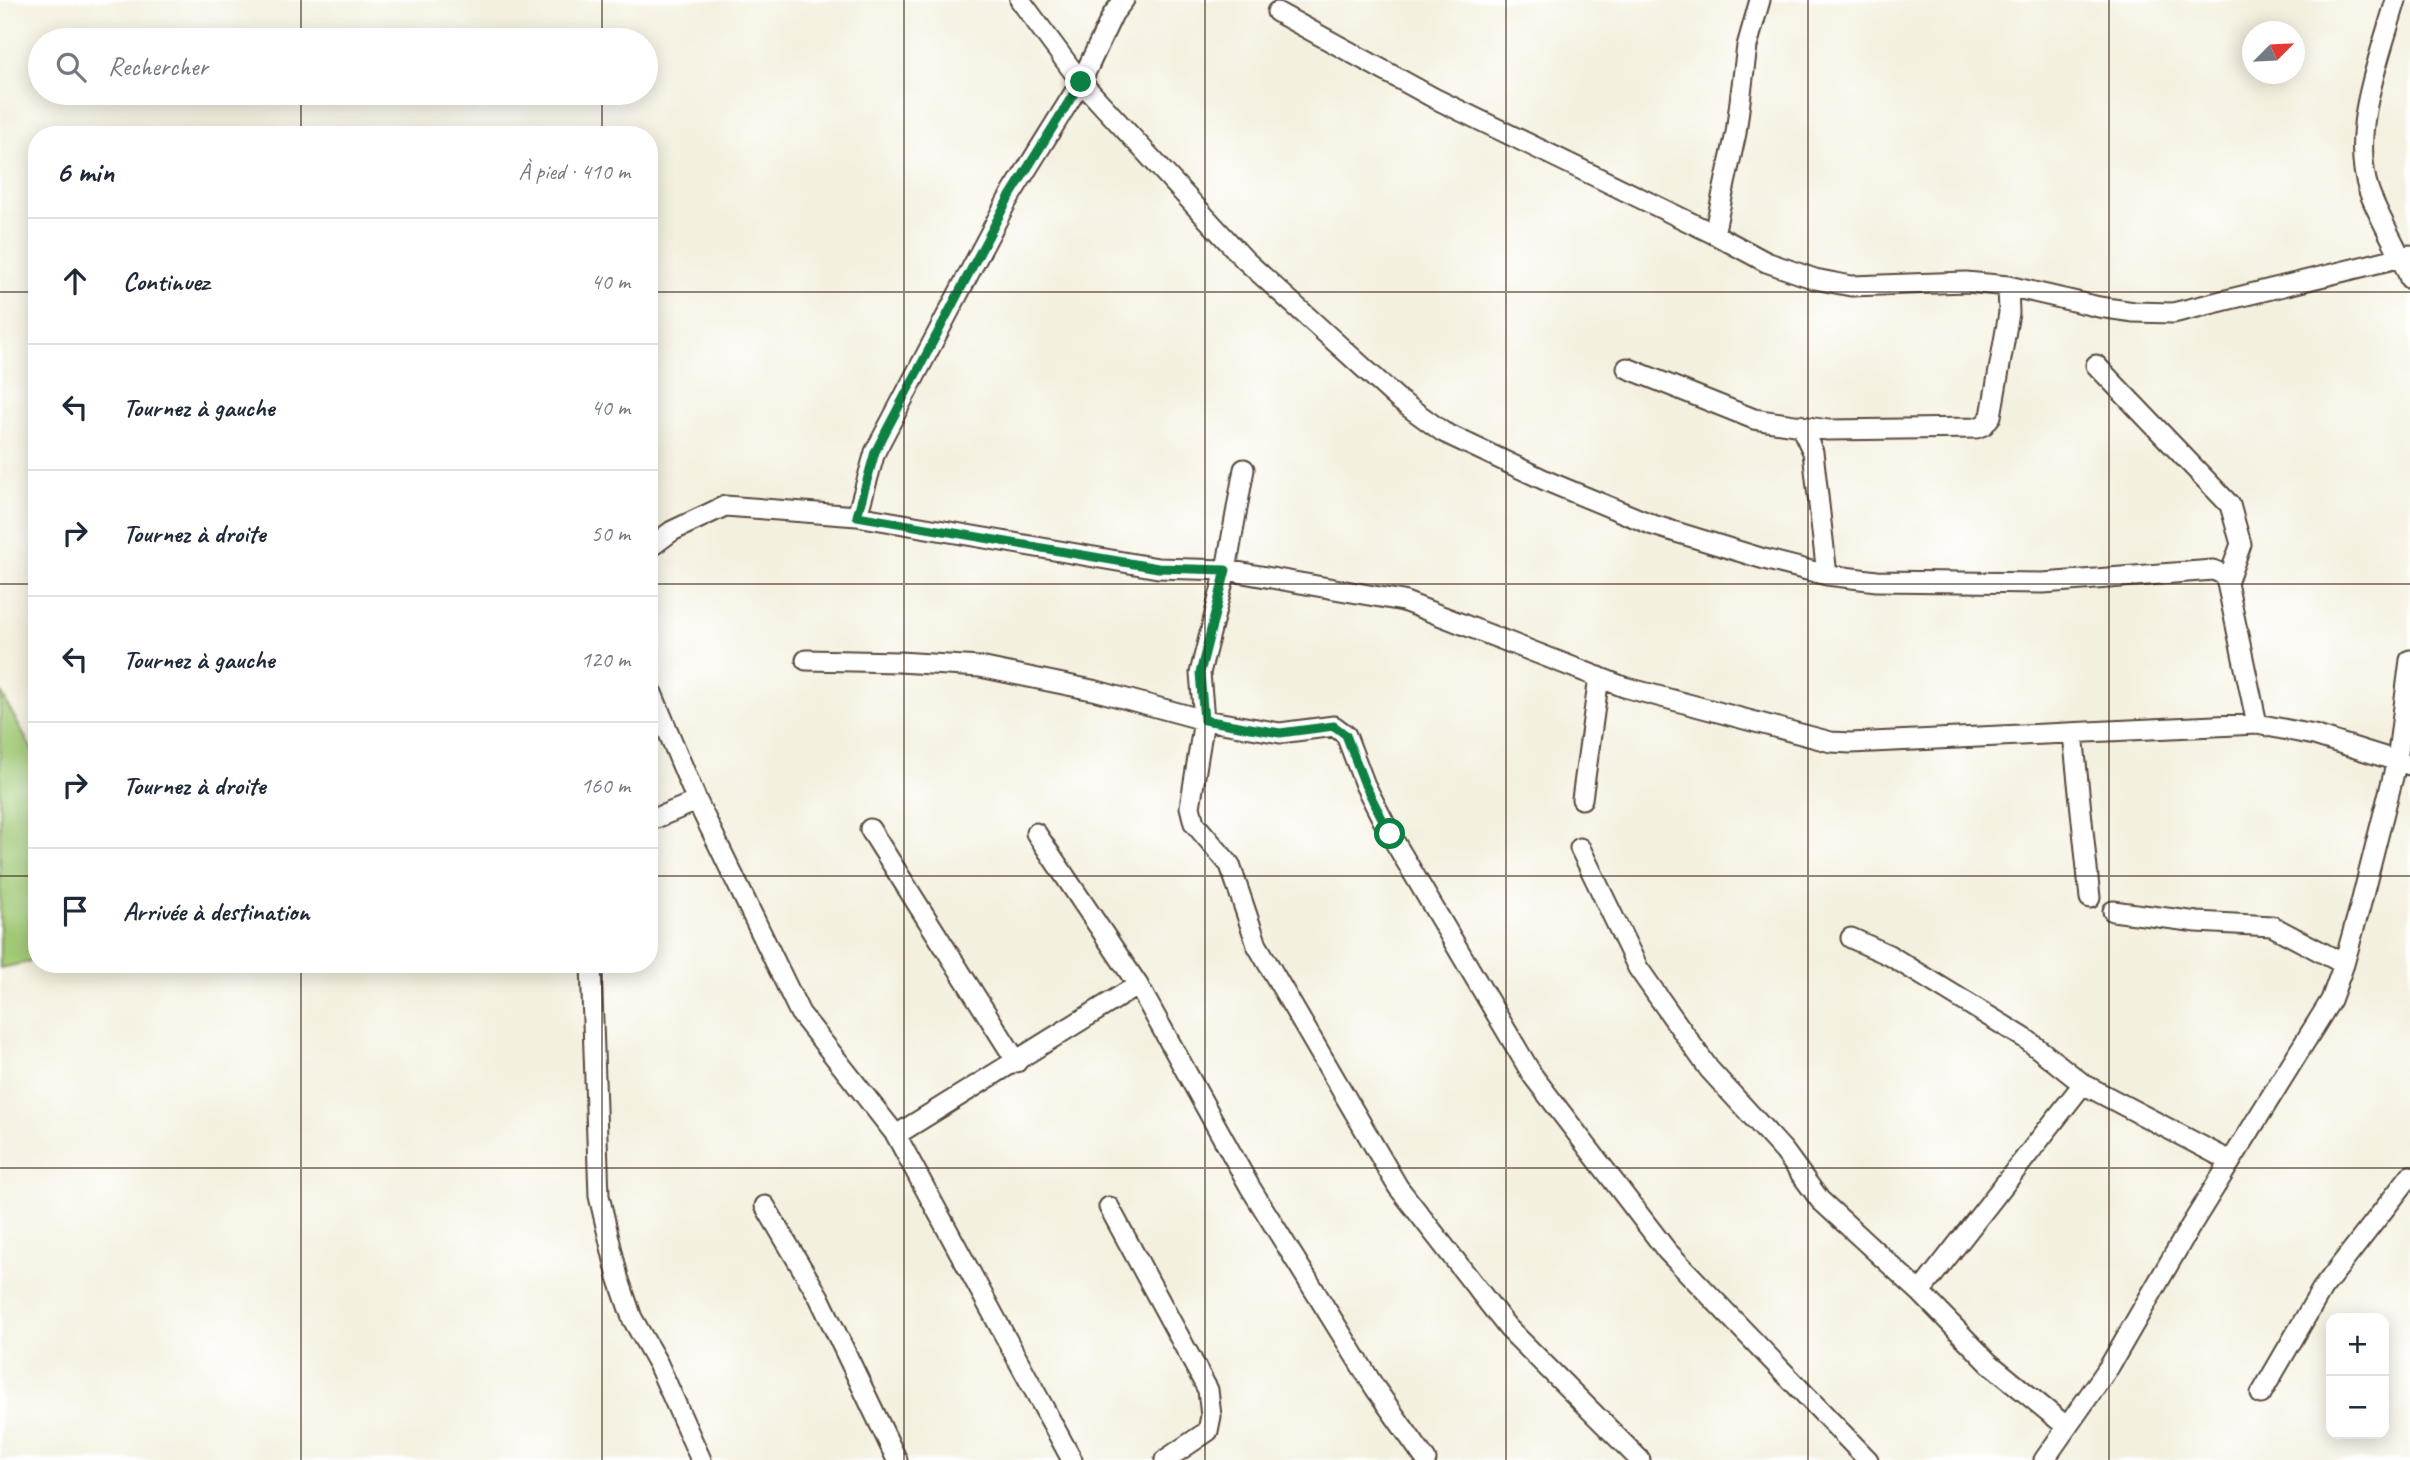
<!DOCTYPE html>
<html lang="fr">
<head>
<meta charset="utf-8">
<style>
  body { margin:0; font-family:Caveat,sans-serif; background:#f2f2f3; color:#1f2937 }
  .controls { position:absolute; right:21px; bottom:21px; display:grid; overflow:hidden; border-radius:14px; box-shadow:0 4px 18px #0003 }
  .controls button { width:63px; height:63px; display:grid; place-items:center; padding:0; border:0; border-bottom:2px solid #e0e1e3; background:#fff; color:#1f2937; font:35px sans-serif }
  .compass { position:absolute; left:2242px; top:21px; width:63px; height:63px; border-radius:50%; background:#fff; box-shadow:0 4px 18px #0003; rotate:66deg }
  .stop { position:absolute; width:21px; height:21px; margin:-16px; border:5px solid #0b8043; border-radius:50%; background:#fff }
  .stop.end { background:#0b8043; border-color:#fff; box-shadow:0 2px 7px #0008 }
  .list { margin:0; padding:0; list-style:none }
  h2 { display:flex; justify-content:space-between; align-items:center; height:91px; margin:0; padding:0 28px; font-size:30px }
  h2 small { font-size:23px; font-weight:400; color:#747a83 }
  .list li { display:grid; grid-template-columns:46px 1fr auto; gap:21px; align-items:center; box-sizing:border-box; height:126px; padding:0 28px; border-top:2px solid #e0e1e3 }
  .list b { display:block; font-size:26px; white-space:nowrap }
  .list em { font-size:23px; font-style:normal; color:#747a83 }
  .icon { flex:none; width:38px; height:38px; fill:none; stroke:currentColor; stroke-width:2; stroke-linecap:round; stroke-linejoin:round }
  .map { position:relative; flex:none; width:2410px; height:1460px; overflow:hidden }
  .search { position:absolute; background:#fff; box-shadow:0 4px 18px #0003; left:28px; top:28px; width:630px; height:77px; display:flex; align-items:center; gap:18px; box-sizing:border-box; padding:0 24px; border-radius:38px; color:#747a83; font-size:26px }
  .panel { position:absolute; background:#fff; box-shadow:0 4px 18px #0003; left:28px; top:126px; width:630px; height:847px; border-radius:28px }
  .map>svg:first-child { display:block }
  .green { fill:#a1ca76; stroke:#6e7a4a; stroke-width:2 }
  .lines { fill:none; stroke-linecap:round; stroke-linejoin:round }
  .minor-casing { stroke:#57483b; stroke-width:23 }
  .minor { stroke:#fff; stroke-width:19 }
  .route { stroke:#0b8043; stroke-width:9 }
  .grid { fill:none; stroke:#3b2a1e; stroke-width:2; stroke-opacity:0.55 }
</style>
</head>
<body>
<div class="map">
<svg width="2410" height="1460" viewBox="0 0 2410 1460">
  <rect width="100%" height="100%" fill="#fff"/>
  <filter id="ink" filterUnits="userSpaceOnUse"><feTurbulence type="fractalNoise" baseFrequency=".0143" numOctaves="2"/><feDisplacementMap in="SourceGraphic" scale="14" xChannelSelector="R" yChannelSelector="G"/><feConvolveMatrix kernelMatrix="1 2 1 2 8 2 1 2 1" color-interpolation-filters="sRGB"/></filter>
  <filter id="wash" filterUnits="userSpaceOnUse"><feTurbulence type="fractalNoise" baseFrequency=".00686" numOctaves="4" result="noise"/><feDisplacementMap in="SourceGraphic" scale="28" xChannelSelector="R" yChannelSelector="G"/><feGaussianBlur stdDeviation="1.57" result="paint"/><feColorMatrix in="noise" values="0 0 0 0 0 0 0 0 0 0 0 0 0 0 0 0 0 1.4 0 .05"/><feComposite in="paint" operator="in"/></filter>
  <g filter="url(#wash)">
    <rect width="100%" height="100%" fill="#f4f0df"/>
    <path class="green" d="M0 691 37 759V950L29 962 0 968Z"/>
  </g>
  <g filter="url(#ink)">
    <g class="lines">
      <defs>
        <path id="minor" d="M1020 0 1081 82 1245 260 1399 400 1443 432 1549 482 1653 525 1764 559 1827 575 1877 581 2043 583 2213 570 2223 574 2227 583 2257 724
          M2396 0C2380 57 2349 132 2369 191 2380 221 2399 249 2410 279
          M1277 12 1434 98 1714 234 1766 262 1815 279 1851 286 1966 282 2008 286 2099 307 2134 312 2173 313 2410 255
          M1714 234 1736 133 1747 46 1760 0
          M2096 365 2230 505 2241 544 2227 583
          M1627 368 1754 419 1828 430 1976 428 1984 425 1991 416 2009 313 2008 286
          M1800 425 1813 452 1827 575
          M1244 469 1226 570 1200 673 1204 720 1190 807 1194 823 1230 865 1257 945 1398 1187 1508 1328 1640 1460
          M857 516 875 452 1007 201 1081 82 1113 14 1124 0
          M649 548 672 531 725 506 857 516 1158 568 1226 570 1403 601 1624 687 1831 742 1851 743 2257 724 2314 735 2410 765
          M806 660 899 662 980 667 1097 691 1204 720 1280 733 1334 726 1346 735 1365 785 1390 834 1533 1076 1667 1251 1868 1460
          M649 686 697 801 800 1013 896 1135 1072 1460
          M2073 734 2090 898
          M1582 799 1599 677
          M649 821 697 801
          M870 829 1017 1062
          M1036 833 1138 985 1250 1187 1375 1388 1426 1460
          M1580 848 1638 968 1709 1069 1784 1151 1820 1200 1920 1292 1989 1363 2067 1427
          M2113 911 2197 922 2272 926 2344 964
          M1851 938 1889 955 2026 1039 2083 1084 2230 1161
          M591 964 599 1196 618 1277 632 1318 658 1364 701 1460
          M896 1135 1138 985
          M765 1206 819 1297 897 1460
          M1109 1207 1208 1390 1211 1416 1208 1431 1165 1460
          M1920 1292 2083 1084
          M2261 1394 2322 1289 2410 1176
          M2044 1460 2109 1367 2190 1227 2331 1000 2344 964 2360 907 2397 761 2410 660"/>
      </defs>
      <use href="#minor" class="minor-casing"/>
      <use href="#minor" class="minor"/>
    </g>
  </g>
  <g class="lines" filter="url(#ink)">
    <path class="route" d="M1081 82 1007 201 875 452 857 516 1158 568 1226 570 1200 673 1204 720 1280 733 1334 726 1346 735 1365 785 1390 834"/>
  </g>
  <path class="grid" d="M301 0V40M602 0V40M904 0V1460M1205 0V1460M1506 0V1460M1808 0V1460M2109 0V1460M301 93V135M602 93V135M0 292H37M649 292H2410M0 584H37M649 584H2410M0 876H37M649 876H2410M301 964V1460M602 964V1460M0 1168H2410"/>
</svg>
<div class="controls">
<button>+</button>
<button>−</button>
</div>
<svg class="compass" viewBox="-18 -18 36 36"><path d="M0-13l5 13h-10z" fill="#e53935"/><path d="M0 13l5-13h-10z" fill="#747a83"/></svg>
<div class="stop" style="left:1390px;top:834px"></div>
<div class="stop end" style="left:1081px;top:82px"></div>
<div class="search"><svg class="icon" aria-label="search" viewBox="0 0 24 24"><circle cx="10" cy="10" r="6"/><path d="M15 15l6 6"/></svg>Rechercher</div>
<section class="panel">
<h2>6 min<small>À pied · 410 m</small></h2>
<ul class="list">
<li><svg class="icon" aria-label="ahead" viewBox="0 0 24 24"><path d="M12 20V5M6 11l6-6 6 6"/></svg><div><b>Continuez</b></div><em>40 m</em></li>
<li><svg class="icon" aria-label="left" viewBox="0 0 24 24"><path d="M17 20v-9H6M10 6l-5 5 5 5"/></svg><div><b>Tournez à gauche</b></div><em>40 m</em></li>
<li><svg class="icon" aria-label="right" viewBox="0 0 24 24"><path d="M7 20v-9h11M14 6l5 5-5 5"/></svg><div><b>Tournez à droite</b></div><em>50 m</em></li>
<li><svg class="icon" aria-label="left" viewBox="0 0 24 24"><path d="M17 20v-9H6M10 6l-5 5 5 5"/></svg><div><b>Tournez à gauche</b></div><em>120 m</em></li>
<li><svg class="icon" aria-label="right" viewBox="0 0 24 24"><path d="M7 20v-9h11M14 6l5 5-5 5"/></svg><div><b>Tournez à droite</b></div><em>160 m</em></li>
<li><svg class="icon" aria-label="arrive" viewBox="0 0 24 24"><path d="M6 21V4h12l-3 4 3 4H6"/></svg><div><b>Arrivée à destination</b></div></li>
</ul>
</section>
</div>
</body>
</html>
